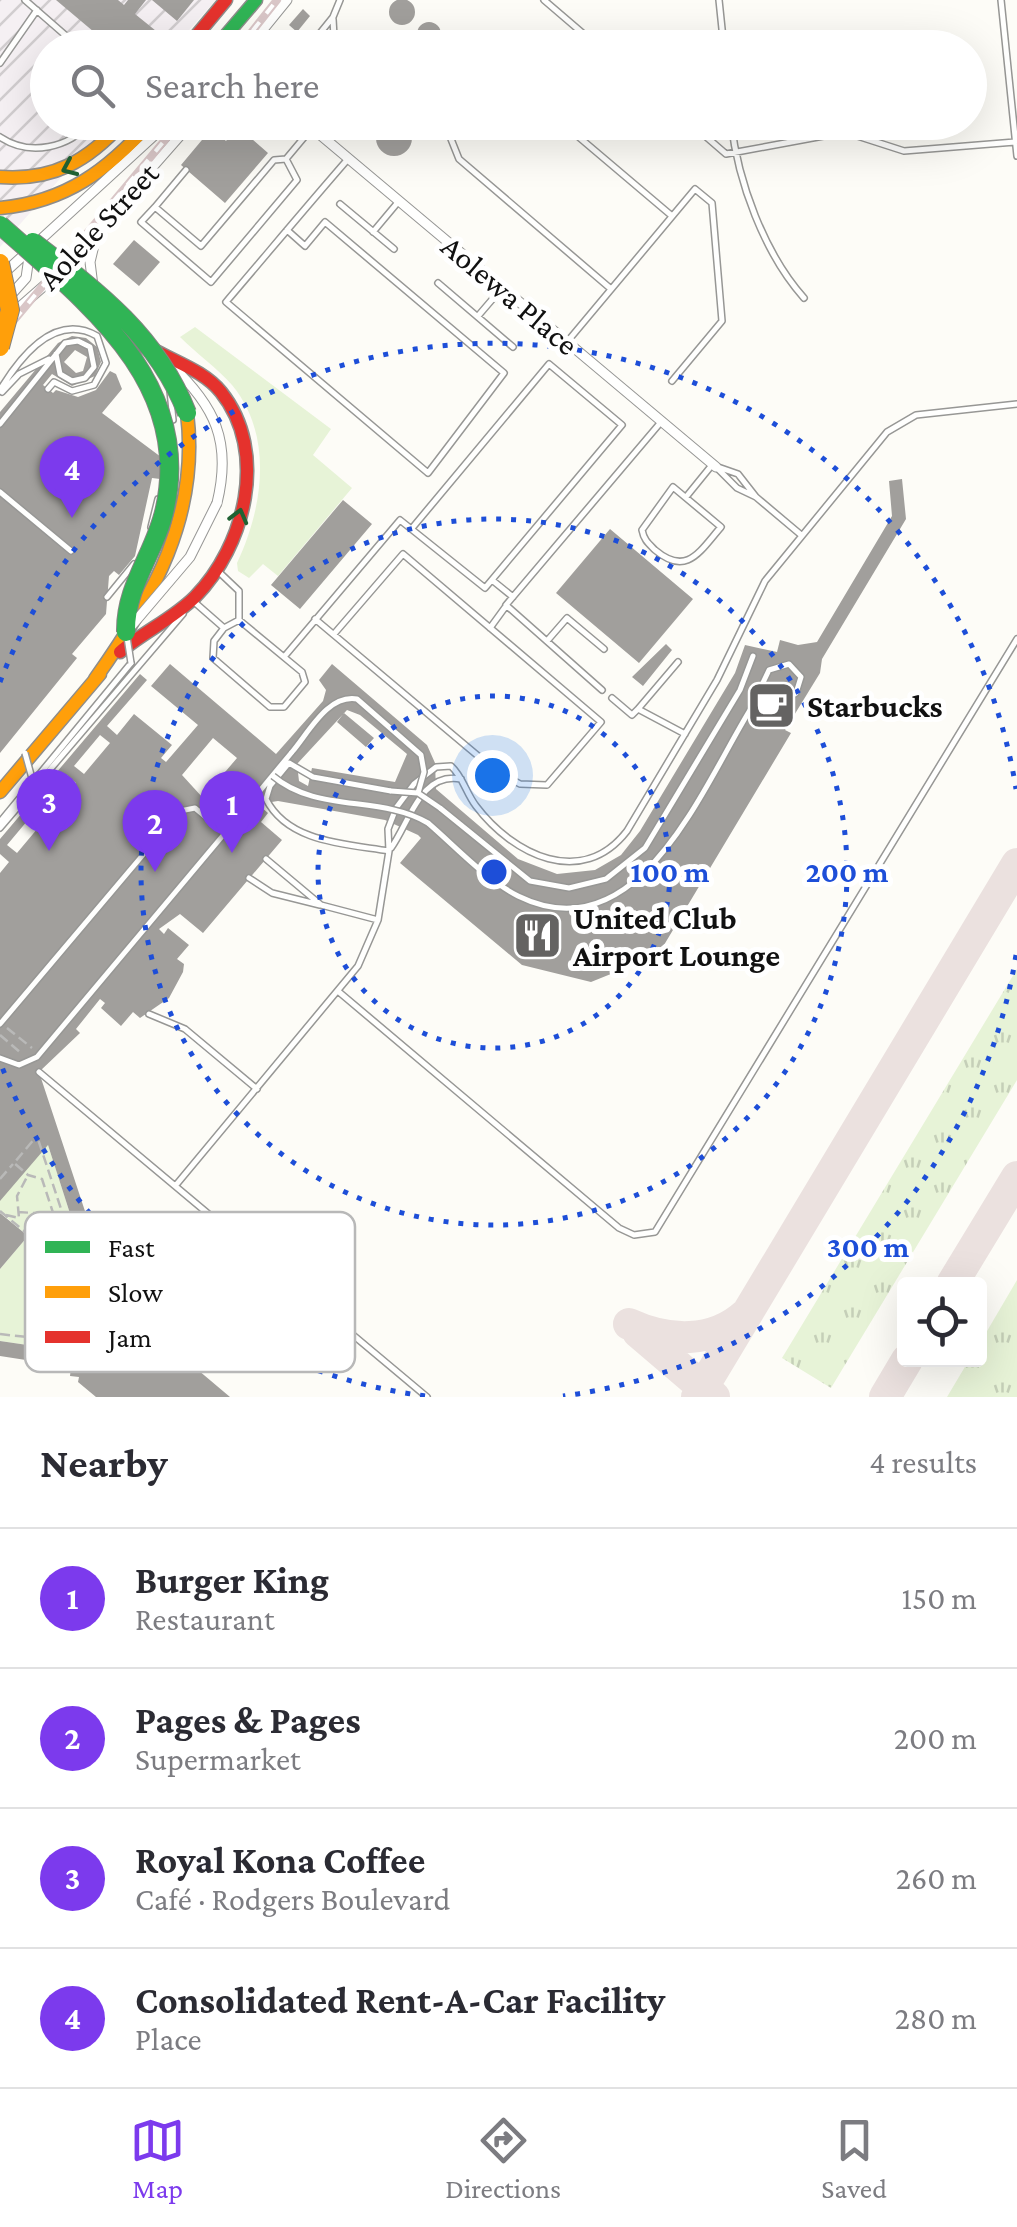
<!DOCTYPE html>
<html lang="en">
<head>
<meta charset="utf-8">
<style>
  body { margin:0; font-family:"Crimson Pro",serif; background:#f7f7f7; color:#2b2b33 }
  .controls { position:absolute; right:30px; bottom:30px; display:grid; overflow:hidden; border-radius:10px; box-shadow:0 10px 40px #0002 }
  .controls button { width:90px; height:90px; display:grid; place-items:center; padding:0; border:0; border-bottom:2px solid #e1e1e2; background:#fff; color:#2b2b33; font:50px sans-serif }
  .you { position:absolute; left:492px; top:775px; width:35px; height:35px; margin:-25px; border:8px solid #fff; border-radius:50%; background:#1a73e8; box-shadow:0 0 0 15px #1a73e833 }
  .badge { display:grid; place-items:center; width:65px; height:65px; border-radius:50%; background:#7c3aed; color:#fff; font-size:32px; font-weight:700 }
  .pin { position:absolute; translate:-50% -82px; filter:drop-shadow(0 2px 5px #0008) }
  .pin::after { content:''; position:absolute; top:52px; width:35px; height:30px; background:inherit; clip-path:polygon(0 0,100% 0,50% 100%) }
  .list { margin:0; padding:0; list-style:none }
  h2 { display:flex; justify-content:space-between; align-items:center; height:130px; margin:0; padding:0 40px; font-size:42px }
  h2 small { font-size:32px; font-weight:400; color:#7c7c81 }
  .list li { display:grid; grid-template-columns:65px 1fr auto; gap:30px; align-items:center; box-sizing:border-box; height:140px; padding:0 40px; border-top:2px solid #e1e1e2 }
  .list b { display:block; font-size:38px; white-space:nowrap }
  .list p { margin:0; font-size:32px; white-space:nowrap; color:#7c7c81 }
  .list em { font-size:32px; font-style:normal; color:#7c7c81 }
  .icon { flex:none; width:55px; height:55px; fill:none; stroke:currentColor; stroke-width:2; stroke-linecap:round; stroke-linejoin:round }
  .map { position:relative; flex:none; width:1017px; height:1397px; overflow:hidden }
  .search { position:absolute; background:#fff; box-shadow:0 10px 40px #0002; left:30px; right:30px; top:30px; height:110px; display:flex; align-items:center; gap:25px; box-sizing:border-box; padding:0 35px; border-radius:55px; color:#7c7c81; font-size:38px }
  .sheet { height:690px; background:#fff }
  nav { display:flex; justify-content:space-around; align-items:center; box-sizing:border-box; height:140px; border-top:2px solid #e1e1e2; background:#fff; font-size:28px; color:#7c7c81 }
  nav a { display:grid; justify-items:center; gap:5px }
  nav .on { color:#7c3aed }
  .map>svg:first-child { display:block }
  .industrial { fill:url(#industrial-furrows) }
  .grass { fill:url(#grass-tufts) }
  .garden { fill:#e7f3d7 }
  .lines { fill:none; stroke-linecap:round; stroke-linejoin:round }
  .taxiway { stroke:#ebe1df; stroke-width:32 }
  .building { fill:#a19f9c; fill-rule:evenodd }
  .lane-casing { stroke:#979795; stroke-width:8 }
  .street-casing { stroke:#979795; stroke-width:11 }
  .fast-casing { stroke:#8e8d8b; stroke-width:15 }
  .slow-casing { stroke:#8e8d8b; stroke-width:15 }
  .jam-casing { stroke:#8e8d8b; stroke-width:15 }
  .path { stroke:#b9b9b8; stroke-width:2.5; stroke-dasharray:10 5; stroke-linecap:butt }
  .lane { stroke:#fffffe; stroke-width:5 }
  .street { stroke:#fffffe; stroke-width:9 }
  .fast { stroke:#30b455; stroke-width:12 }
  .slow { stroke:#ff9f0a; stroke-width:12 }
  .jam { stroke:#e5322d; stroke-width:12 }
  .rail-casing { stroke:#d9c6c7; stroke-width:8 }
  .rail { stroke:#fff; stroke-width:4; stroke-dasharray:11; stroke-linecap:butt }
  .lane-bridge-casing { stroke:#979795; stroke-width:8; stroke-linecap:butt }
  .street-bridge-casing { stroke:#979795; stroke-width:11; stroke-linecap:butt }
  .fast-bridge-casing { stroke:#858482; stroke-width:20; stroke-linecap:butt }
  .slow-bridge-casing { stroke:#858482; stroke-width:20; stroke-linecap:butt }
  .lane-bridge { stroke:#fffffe; stroke-width:5 }
  .street-bridge { stroke:#fffffe; stroke-width:9 }
  .fast-bridge { stroke:#30b455; stroke-width:18 }
  .slow-bridge { stroke:#ff9f0a; stroke-width:18 }
  .oneway { stroke:#206233 }
  .ring { fill:none; stroke:#1d4ed8; stroke-width:5; stroke-dasharray:5 10 }
  .labels { text-anchor:middle; stroke-width:10; stroke-linejoin:round; paint-order:stroke }
  .street-label { font-size:32px; fill:#111; stroke:#fff }
  .poi-label { font-size:32px; font-weight:bold; fill:#111; stroke:#fff; text-anchor:start }
  .key { fill:#fff; stroke:#b8b8b8; stroke-width:2.5 }
  .key-label { font-size:28px; fill:#111 }
  .centre { fill:#1d4ed8; stroke:#fff; stroke-width:5 }
  .ring-label { font-size:30px; text-anchor:middle; font-weight:bold; fill:#1d4ed8; stroke:#fff; stroke-width:10; stroke-linejoin:round; paint-order:stroke }
</style>
</head>
<body>
<div class="map">
<svg width="1017" height="1397" viewBox="0 0 1017 1397">
  <defs>
    <pattern id="industrial-furrows" width="10" height="10" patternUnits="userSpaceOnUse" patternTransform="scale(2.5)"><rect width="10" height="10" fill="#f5f0f3"/><path d="M-1 1l2-2M0 10L10 0M9 11l2-2" fill="none" stroke="#d1cdcf"/></pattern>
    <pattern id="grass-tufts" width="24" height="20" patternUnits="userSpaceOnUse" patternTransform="scale(2.5)"><rect width="24" height="20" fill="#e7f3d7"/><path d="M3 7l-1-3M5 7V3M7 7l1-3M15 17l-1-3M17 17v-4M19 17l1-3" fill="none" stroke="#c5cfb8"/></pattern>
  </defs>
  <rect width="100%" height="100%" fill="#fdfcf7"/>
  <path class="industrial" d="M0 0H216L174 47 48 48V122L109 123 0 247Z"/>
  <path class="grass" d="M1017 969V1080L831 1388 782 1358Z
    M1017 1280V1397H947L969 1360H980V1343Z"/>
  <path class="garden" d="M195 327 331 429 313 455 352 488 278 576 263 564 249 578 238 571 237 563C263 508 274 436 232 385 217 368 197 354 180 337Z
    M40 1120 93 1285 87 1292 93 1311 68 1342 47 1340 41 1347 0 1341V1269L28 1236 0 1212V1174Z"/>
  <g class="lines">
    <path class="taxiway" d="M952 1284 1017 1177
      M629 1324C668 1342 713 1344 746 1314
      M638 1332 714 1397
      M697 1397 1017 864
      M885 1397 907 1360"/>
  </g>
  <path class="building" d="M389 12a13 13 0 1 1 26 0a13 13 0 1 1-26 0Z
    M56 0H118L124 5 128 0H146L135 14 166 39 159 48H113Z
    M152 0H194L177 21Z
    M303 9 310 16 297 32 289 25Z
    M417 34a12 12 0 1 1 24 0a12 12 0 1 1-24 0Z
    M376 138a18 18 0 1 1 36 0a18 18 0 1 1-36 0Z
    M238 127 268 153 225 203 181 165 212 128 226 141Z
    M134 240 160 262 139 286 113 264Z
    M72 336 86 338 97 347 101 362 95 376 72 386 52 374 43 385 53 393 56 390 78 397 96 390 110 371 116 374 122 389 102 413 165 460 160 479 152 478 135 556 119 575 114 571 109 576 106 614 72 654 77 658 0 753V412L58 343ZM75 350 87 357 83 371 76 373 64 362Z
    M902 479 906 519 822 659 820 673 785 730 791 733 658 955 591 982 522 965 400 863 421 838 418 835 385 820 278 801 265 803 261 807 268 813 261 822 282 840 203 933 180 914 159 929 164 934 168 928 189 945 177 959 184 964 183 972 169 998 140 1018 133 1012 121 1026 101 1008 105 1003 100 999 76 1029 80 1033 39 1072 118 1311 126 1309 128 1317 134 1316 230 1397H96L78 1382 79 1377 70 1376 71 1367 0 1356V1341L41 1347 47 1340 68 1342 93 1311 87 1292 93 1285 48 1145 0 1201V873L9 862 0 854V839L140 674 147 680 107 726 117 735 134 714 172 745 161 758 166 762 198 725 151 686 170 664 276 754 323 701 326 690 319 680 332 664 427 745 435 763 436 789 518 859 557 874 595 870 621 855 640 831 735 673 745 645 777 652 780 640 798 645 817 642 892 516 889 481ZM347 710 360 715 407 754 395 782 312 768 308 786 299 781 297 764ZM100 735 110 743 84 774 74 766ZM213 738 237 758 203 798 182 775ZM67 775 76 783 50 814 41 805ZM33 814 43 822 17 853 7 845Z
    M343 500 372 524 300 609 271 585Z
    M610 529 693 599 639 663 556 593Z
    M666 644 672 650 643 686 632 677Z
    M344 713 374 738 366 747 337 722Z
    M0 1213 28 1236 0 1269Z"/>
  <g class="lines">
    <defs>
      <path id="lane" d="M25 0 80 48
        M544 0 600 48
        M719 0 724 48
        M1001 0 1017 156
        M308 48 333 17 340 0
        M325 48 334 37 333 19
        M0 63 37 10
        M241 122 242 123
        M458 122 449 134 459 159 611 289
        M561 122 672 216
        M689 122 726 154 845 132 904 151 1015 142
        M731 122C738 182 764 253 804 298
        M217 133 226 122
        M0 137C30 157 69 148 91 122
        M186 170 155 207 201 246 274 160 286 159 312 128
        M340 204 394 249
        M155 207 141 222 211 282 297 180 286 159
        M287 230 305 246 325 222 504 373 428 473 226 302C267 254 307 206 348 159
        M373 232 399 201
        M438 283 513 347
        M478 316 502 288
        M567 342 695 189 712 203 722 321 672 381
        M0 390C20 357 55 312 97 336L106 363 94 385 72 391 54 382 48 389
        M170 391 173 420
        M2 392 19 374 49 359
        M0 424 65 343 78 341 90 347 94 367 85 378 72 381 60 374 56 354
        M716 467 737 488 756 497 800 534
        M718 467 738 474 756 497
        M673 487 721 527C700 551 687 577 655 550 648 543 644 540 642 530Z
        M0 492 71 551
        M686 497 712 465
        M151 527 158 499
        M219 572 239 591V620
        M492 580 513 597
        M107 597 134 564
        M192 600 224 628 214 641 213 658 270 707H284L305 682 302 672 239 620 224 628
        M315 619 496 771 520 784 547 785 601 722 403 554 334 634
        M490 628 506 606
        M547 641 567 618 604 649
        M284 657 400 520 485 588 622 425 549 364 413 527
        M789 664 801 677 796 693 786 699 767 697 750 710 769 670Z
        M602 690 506 605 661 422
        M612 698 632 715 638 709 685 734
        M638 709 678 662
        M440 808 530 881 569 888 606 879 645 848 740 690 753 656
        M0 822 131 663
        M428 823C456 847 485 879 518 896 638 955 702 788 750 710
        M0 828 183 614
        M225 833 292 752
        M391 848C409 824 420 771 461 779
        M389 851C347 844 288 843 266 799L270 786 289 763 313 777 391 791
        M266 859 321 905 378 920
        M249 878 272 893 320 905
        M339 992 619 1228 634 1235 655 1232 1017 639
        M149 1014 185 1029 257 1089
        M0 1024 180 811 195 808 225 833 37 1057 19 1065 0 1058
        M39 1072 427 1397
        M176 1185 358 966 378 920 389 851 388 829 396 808 414 784 436 767 451 766C463 777 466 793 476 806 513 855 582 889 627 831L717 680 765 581 887 432 916 415 1017 404
        M155 1333 194 1297 241 1241"/>
      <path id="street" d="M248 48 287 0
        M305 122 716 467
        M2 275 169 122
        M93 286 90 262 96 237
        M0 307 26 278 30 250
        M13 313 61 271 192 122
        M171 365C215 406 232 442 217 503"/>
      <path id="fast" d="M215 48 256 0"/>
      <path id="slow" d="M0 177C53 181 88 161 123 122
        M0 208C66 202 108 170 151 122
        M95 679C153 598 200 515 187 413
        M0 792 100 674"/>
      <path id="jam" d="M186 48 226 0
        M120 652C143 632 173 619 195 597 245 546 269 452 221 392 205 372 178 363 156 351"/>
    </defs>
    <use href="#lane" class="lane-casing"/>
    <use href="#street" class="street-casing"/>
    <use href="#fast" class="fast-casing"/>
    <use href="#slow" class="slow-casing"/>
    <use href="#jam" class="jam-casing"/>
    <path class="path" d="M7 1028 32 1048
      M0 1035 21 1053
      M0 1179 13 1164
      M0 1211 30 1236 69 1233 37 1136
      M18 1212 34 1213 36 1226 57 1225 42 1179 28 1175 14 1163 36 1137
      M6 1215 19 1218 17 1196 27 1177
      M0 1334C45 1340 52 1339 83 1305L84 1284 69 1234
      M25 1335 63 1291 62 1255 72 1249"/>
    <use href="#lane" class="lane"/>
    <use href="#street" class="street"/>
    <use href="#fast" class="fast"/>
    <use href="#slow" class="slow"/>
    <use href="#jam" class="jam"/>
    <defs>
      <path id="rail" d="M239 48 277 0
        M0 337 180 122"/>
    </defs>
    <use href="#rail" class="rail-casing"/>
    <use href="#rail" class="rail"/>
    <defs>
      <path id="lane-bridge" d="M127 637 131 663
        M292 752C309 732 328 694 357 699L421 755 424 772 418 793
        M25 753 33 782
        M273 776C316 813 381 795 428 823
        M391 791 418 793 440 808"/>
      <path id="street-bridge" d="M128 630 190 557 217 503"/>
      <path id="fast-bridge" d="M0 225C84 300 193 381 165 508 156 552 125 585 126 632
        M33 242C97 291 157 336 187 413"/>
      <path id="slow-bridge" d="M0 263 10 310 0 347"/>
    </defs>
    <use href="#lane-bridge" class="lane-bridge-casing"/>
    <use href="#street-bridge" class="street-bridge-casing"/>
    <use href="#fast-bridge" class="fast-bridge-casing"/>
    <use href="#slow-bridge" class="slow-bridge-casing"/>
    <use href="#lane-bridge" class="lane-bridge"/>
    <use href="#street-bridge" class="street-bridge"/>
    <use href="#fast-bridge" class="fast-bridge"/>
    <use href="#slow-bridge" class="slow-bridge"/>
  </g>
  <defs><path id="oneway-chevron" d="M-2-3.5L2.5 0L-2 3.5" fill="none" stroke-width="1.6" stroke-linecap="round" stroke-linejoin="round" transform="scale(2.5)"/></defs>
  <g class="oneway">
    <use href="#oneway-chevron" transform="translate(69 168) rotate(156)"/>
    <use href="#oneway-chevron" transform="translate(239 516) rotate(-75)"/>
  </g>
  <g class="ring">
    <circle cx="494" cy="872" r="176"/>
    <circle cx="494" cy="872" r="353"/>
    <path d="M1016 955A529 529 0 0 1 563 1396M425 1396A529 529 0 0 1 0 1062M0 682A529 529 0 0 1 1016 789"/>
  </g>
  <defs>
    <symbol id="cafe-square" viewBox="-11 -11 22 22"><rect x="-9" y="-9" width="18" height="18" rx="4" fill="#646362" stroke="#fff"/><path d="M-5.5-4.5H6V0H3Q3 3.5 0 3.5H-2.5Q-5.5 3.5-5.5 0ZM3-3.2v2h1.7v-2ZM-6 4.5H4V6H-6Z" fill="#fff"/></symbol>
    <symbol id="restaurant-square" viewBox="-11 -11 22 22"><rect x="-9" y="-9" width="18" height="18" rx="4" fill="#646362" stroke="#fff"/><path d="M-5-6h1v4h1v-4h1v4h1v-4h1v5L-1.5 .5V6h-2V.5L-5-1ZM5-6V6H3V1.5H1.5Q1.5-4 5-6Z" fill="#fff"/></symbol>
  </defs>
  <g fill-rule="evenodd">
    <use href="#cafe-square" x="744" y="678" width="55" height="55"/>
    <use href="#restaurant-square" x="510" y="908" width="55" height="55"/>
  </g>
  <g class="labels">
    <g class="street-label">
      <text transform="translate(98 226) rotate(-47)" y="11">Aolele Street</text>
      <text transform="translate(510 295) rotate(40)" y="11">Aolewa Place</text>
    </g>
    <g class="poi-label">
      <text x="807" y="717">Starbucks</text>
      <text x="573" y="929">United Club<tspan x="573" dy="37">Airport Lounge</tspan></text>
    </g>
  </g>
  <rect x="25" y="1212" width="330" height="160" rx="15" class="key"/>
  <rect x="45" y="1241" width="45" height="12" fill="#30b455"/>
  <rect x="45" y="1286" width="45" height="12" fill="#ff9f0a"/>
  <rect x="45" y="1331" width="45" height="12" fill="#e5322d"/>
  <g class="key-label">
    <text x="108" y="1257">Fast</text>
    <text x="108" y="1302">Slow</text>
    <text x="108" y="1347">Jam</text>
  </g>
  <circle cx="494" cy="872" r="15" class="centre"/>
  <g class="ring-label">
    <text x="670" y="882">100 m</text>
    <text x="847" y="882">200 m</text>
    <text x="868" y="1257">300 m</text>
  </g>
</svg>
<div class="controls">
<button><svg class="icon" aria-label="locate" viewBox="0 0 24 24"><circle cx="12" cy="12" r="6"/><path d="M12 2v4M12 18v4M2 12h4M18 12h4"/></svg></button>
</div>
<div class="you"></div>
<div class="pin badge" style="left:232px;top:853px">1</div>
<div class="pin badge" style="left:155px;top:872px">2</div>
<div class="pin badge" style="left:49px;top:851px">3</div>
<div class="pin badge" style="left:72px;top:518px">4</div>
<div class="search"><svg class="icon" aria-label="search" viewBox="0 0 24 24"><circle cx="10" cy="10" r="6"/><path d="M15 15l6 6"/></svg>Search here</div>
</div>
<section class="sheet">
<h2>Nearby<small>4 results</small></h2>
<ul class="list">
<li><span class="badge">1</span><div><b>Burger King</b><p>Restaurant</p></div><em>150 m</em></li>
<li><span class="badge">2</span><div><b>Pages &amp; Pages</b><p>Supermarket</p></div><em>200 m</em></li>
<li><span class="badge">3</span><div><b>Royal Kona Coffee</b><p>Café · Rodgers Boulevard</p></div><em>260 m</em></li>
<li><span class="badge">4</span><div><b>Consolidated Rent-A-Car Facility</b><p>Place</p></div><em>280 m</em></li>
</ul>
</section>
<nav>
<a class="on"><svg class="icon" aria-label="map" viewBox="0 0 24 24"><path d="M3 6l6-2 6 2 6-2v14l-6 2-6-2-6 2zM9 4v14M15 6v14"/></svg>Map</a>
<a><svg class="icon" aria-label="directions" viewBox="0 0 24 24"><path d="M12 3l9 9-9 9-9-9zM9 14v-3h6M13 9l2 2-2 2"/></svg>Directions</a>
<a><svg class="icon" aria-label="saved" viewBox="0 0 24 24"><path d="M7 4h10v16l-5-4-5 4z"/></svg>Saved</a>
</nav>
</body>
</html>
